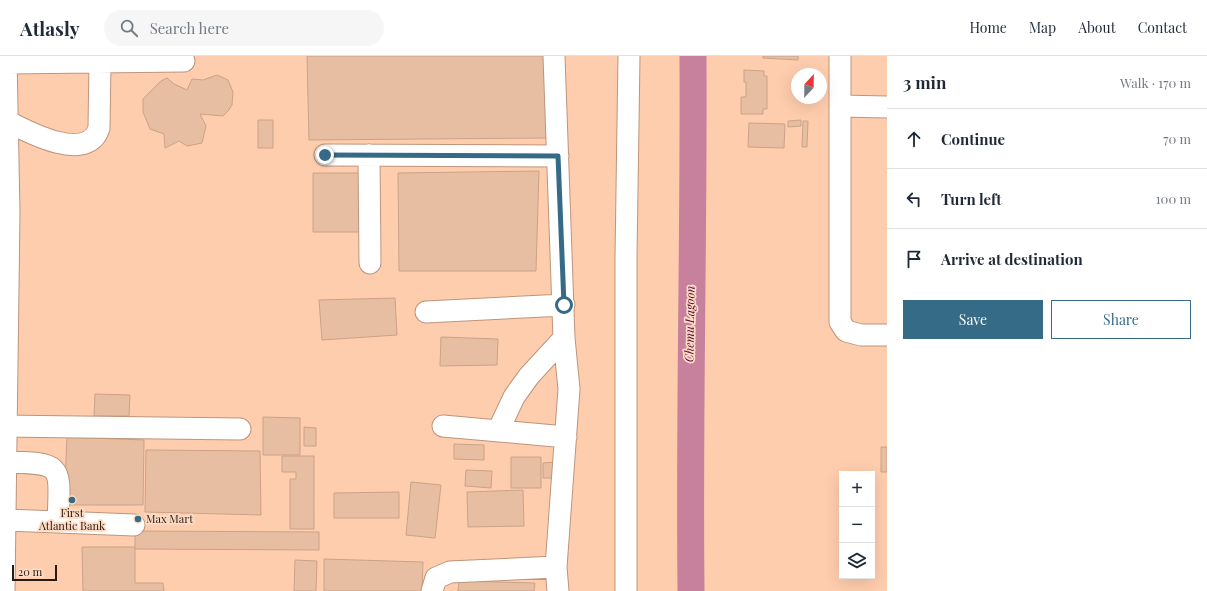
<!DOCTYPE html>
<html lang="en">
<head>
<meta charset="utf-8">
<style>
  body { margin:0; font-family:"Playfair Display",serif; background:#f6f6f7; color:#1f2937 }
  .controls { position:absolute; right:12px; bottom:12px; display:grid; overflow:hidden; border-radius:0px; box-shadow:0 4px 16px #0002 }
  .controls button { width:36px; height:36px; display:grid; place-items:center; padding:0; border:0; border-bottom:1px solid #e0e1e3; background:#fff; color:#1f2937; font:20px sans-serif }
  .compass { position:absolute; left:791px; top:12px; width:36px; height:36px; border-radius:50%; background:#fff; box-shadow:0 4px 16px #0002; rotate:22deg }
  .scale { position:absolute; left:12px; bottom:10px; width:45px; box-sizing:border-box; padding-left:4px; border:2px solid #2a1a10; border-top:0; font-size:11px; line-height:14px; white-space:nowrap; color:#2a1a10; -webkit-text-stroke:3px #fddbc5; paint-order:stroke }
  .stop { position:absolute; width:12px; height:12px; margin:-9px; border:3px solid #366b87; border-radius:50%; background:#fff }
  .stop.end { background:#366b87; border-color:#fff; box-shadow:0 1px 4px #0008 }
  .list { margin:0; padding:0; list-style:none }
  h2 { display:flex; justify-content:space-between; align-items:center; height:52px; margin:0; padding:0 16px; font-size:17px }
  h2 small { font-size:13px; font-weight:400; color:#747a83 }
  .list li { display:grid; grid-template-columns:26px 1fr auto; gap:12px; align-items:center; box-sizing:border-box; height:60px; padding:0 16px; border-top:1px solid #e0e1e3 }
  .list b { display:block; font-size:15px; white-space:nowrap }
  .list em { font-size:13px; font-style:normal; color:#747a83 }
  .actions { display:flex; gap:8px; padding:12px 16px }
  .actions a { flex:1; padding:9px 0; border:1px solid #366b87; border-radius:0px; text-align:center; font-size:14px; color:#366b87 }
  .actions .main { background:#366b87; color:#fff }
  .icon { flex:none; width:22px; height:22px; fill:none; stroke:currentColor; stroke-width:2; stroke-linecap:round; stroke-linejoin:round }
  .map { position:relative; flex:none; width:887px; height:535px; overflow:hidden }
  header { display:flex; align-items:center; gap:24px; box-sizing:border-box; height:56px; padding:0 20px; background:#fff; border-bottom:1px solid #e0e1e3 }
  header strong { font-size:19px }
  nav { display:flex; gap:22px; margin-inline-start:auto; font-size:14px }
  .search { width:280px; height:36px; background:#f6f6f7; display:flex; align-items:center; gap:10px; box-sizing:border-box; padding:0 14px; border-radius:22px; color:#747a83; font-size:15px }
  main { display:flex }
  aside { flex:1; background:#fff }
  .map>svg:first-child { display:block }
  .built { fill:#fecdad; fill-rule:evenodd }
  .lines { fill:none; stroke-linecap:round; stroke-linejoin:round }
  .river { stroke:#c7819d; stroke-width:27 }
  .building { fill:#e8bea3; stroke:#cba288 }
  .minor-casing { stroke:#bd957b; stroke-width:23 }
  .minor { stroke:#fff; stroke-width:21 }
  .route { stroke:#366b87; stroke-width:5 }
  .poi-dot { fill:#366b87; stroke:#fddbc5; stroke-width:1.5 }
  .labels { text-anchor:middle; stroke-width:3.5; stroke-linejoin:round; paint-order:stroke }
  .poi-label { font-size:11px; fill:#2a1a10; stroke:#fddbc5 }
  .water-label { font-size:12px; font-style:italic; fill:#590333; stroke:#fddbc5 }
</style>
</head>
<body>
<header>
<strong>Atlasly</strong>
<div class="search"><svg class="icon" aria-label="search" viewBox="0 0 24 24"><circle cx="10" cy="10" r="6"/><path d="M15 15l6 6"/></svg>Search here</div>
<nav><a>Home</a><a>Map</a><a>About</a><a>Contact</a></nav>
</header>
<main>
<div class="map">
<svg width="887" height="535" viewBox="0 0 887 535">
  <rect width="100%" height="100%" fill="#fddbc5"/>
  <path class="built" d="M0 0H887V535H0ZM797 18H821V42H797ZM842 418H872V520H842Z"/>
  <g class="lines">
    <path class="river" d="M691 535C689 357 694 178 693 0"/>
  </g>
  <path class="building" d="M307 0H545L546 82 309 84Z
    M763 0H798V4L763 2Z
    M744 14 764 15V20H767V53H763V58H741V41H746V26H744Z
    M217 19 228 24 233 36 232 49 228 55 223 60 200 58 206 70 202 87 187 90 179 85 165 92 164 78 150 73 143 56V43L161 25 167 22 174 28 187 34 192 23 203 24Z
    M258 64H273V92H258Z
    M801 64V70L788 71V65Z
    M803 65H808L807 91H802Z
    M749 67 785 68 784 92 748 91Z
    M539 115 536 215H399L398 117Z
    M313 117H364V176H313Z
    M395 242 397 279 322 284 319 244Z
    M441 281 498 283 497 309 440 310Z
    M95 338 130 339 129 360H94Z
    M263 361 300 362V399H263Z
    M304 371 316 372V390H304Z
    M67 381 144 384 143 449H64Z
    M454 388 484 389V404L454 403Z
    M881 391H887V416H881Z
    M146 394 260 395 261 459 145 456Z
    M282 400H314V473H290V423H296V416H282Z
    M511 401H541V432H511Z
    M556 406V422H543V407Z
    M466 414 492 415 491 432 465 430Z
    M411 426 441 429 435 482 406 479Z
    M523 434 524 470 468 471 467 436Z
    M399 436V462H334V437Z
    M135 475 319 476V494L135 493Z
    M82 491H135V527H163L164 535H83Z
    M324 503 423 506 422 535H324Z
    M295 504 317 505 316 535H294Z
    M459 525 535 527 534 535H458Z"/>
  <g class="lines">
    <defs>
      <path id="minor" d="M554 0 564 282 569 333 556 511
        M840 0V266L846 275 861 279H887
        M6 7 184 5
        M840 50 887 51
        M7 65C28 76 88 108 99 72L100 6
        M325 99 558 100
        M369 99 370 207
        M426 256 564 249
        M0 370 240 373
        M443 370 566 381
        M498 375 514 341 529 320 564 282
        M5 464 58 466C60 409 65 407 5 406
        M58 466 134 469
        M4 535 9 156 6 0
        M432 535 436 522 450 516 556 511 558 535
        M626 535V202L629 0"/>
    </defs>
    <use href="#minor" class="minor-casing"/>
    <use href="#minor" class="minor"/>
  </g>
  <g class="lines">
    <path class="route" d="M325 99 558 100 564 249"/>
  </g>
  <g class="poi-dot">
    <circle cx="72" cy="444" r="4"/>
    <circle cx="138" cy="463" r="4"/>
  </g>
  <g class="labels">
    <g class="poi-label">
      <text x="72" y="461">First<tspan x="72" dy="13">Atlantic Bank</tspan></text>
      <text x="146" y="467" text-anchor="start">Max Mart</text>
    </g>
    <g class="water-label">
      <text transform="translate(690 268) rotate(-89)" y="4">Chemu Lagoon</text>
    </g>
  </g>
</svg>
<div class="controls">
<button>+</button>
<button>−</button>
<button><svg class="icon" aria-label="layers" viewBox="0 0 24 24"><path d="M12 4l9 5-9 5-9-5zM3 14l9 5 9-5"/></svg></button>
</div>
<svg class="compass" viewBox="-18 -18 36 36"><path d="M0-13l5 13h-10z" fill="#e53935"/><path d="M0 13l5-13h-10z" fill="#747a83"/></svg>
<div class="scale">20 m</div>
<div class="stop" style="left:564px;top:249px"></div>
<div class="stop end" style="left:325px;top:99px"></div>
</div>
<aside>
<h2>3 min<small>Walk · 170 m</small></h2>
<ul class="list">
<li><svg class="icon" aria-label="ahead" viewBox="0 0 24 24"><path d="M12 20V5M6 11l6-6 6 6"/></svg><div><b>Continue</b></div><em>70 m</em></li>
<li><svg class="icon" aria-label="left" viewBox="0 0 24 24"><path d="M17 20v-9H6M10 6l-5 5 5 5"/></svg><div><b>Turn left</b></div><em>100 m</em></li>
<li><svg class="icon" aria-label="arrive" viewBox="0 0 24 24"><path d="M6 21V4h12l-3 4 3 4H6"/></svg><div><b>Arrive at destination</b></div></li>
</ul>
<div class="actions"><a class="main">Save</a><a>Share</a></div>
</aside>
</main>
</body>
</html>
